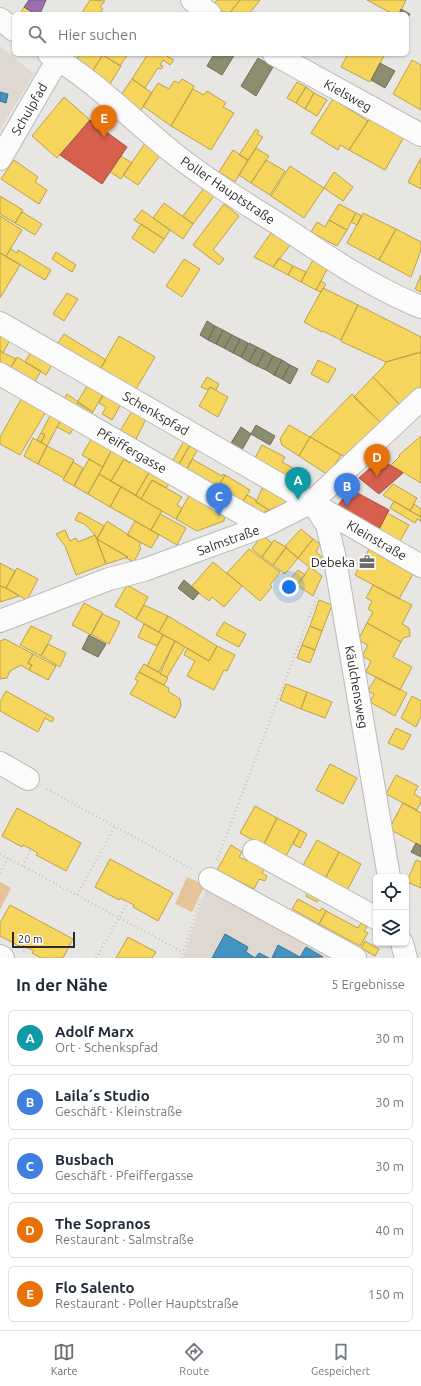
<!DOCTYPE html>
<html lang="de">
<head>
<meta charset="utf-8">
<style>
  body { margin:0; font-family:Ubuntu,sans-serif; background:#f2f2f3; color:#1f2937 }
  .controls { position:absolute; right:12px; bottom:12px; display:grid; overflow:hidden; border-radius:6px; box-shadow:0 1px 3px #0004 }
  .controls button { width:36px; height:36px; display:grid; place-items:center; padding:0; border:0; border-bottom:1px solid #e0e1e3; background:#fff; color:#1f2937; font:20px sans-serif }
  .scale { position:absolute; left:12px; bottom:10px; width:63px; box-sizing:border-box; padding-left:4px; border:2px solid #2e2c2a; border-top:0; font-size:11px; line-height:14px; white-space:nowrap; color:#2e2c2a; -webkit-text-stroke:3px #fff; paint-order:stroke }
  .you { position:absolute; left:289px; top:587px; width:14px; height:14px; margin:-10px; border:3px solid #fff; border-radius:50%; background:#1a73e8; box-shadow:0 0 0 6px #1a73e833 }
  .badge { display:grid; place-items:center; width:26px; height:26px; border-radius:50%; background:#6f6d6b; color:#fff; font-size:13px; font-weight:700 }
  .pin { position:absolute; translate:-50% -33px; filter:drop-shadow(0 1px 2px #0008) }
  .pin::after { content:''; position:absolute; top:21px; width:14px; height:12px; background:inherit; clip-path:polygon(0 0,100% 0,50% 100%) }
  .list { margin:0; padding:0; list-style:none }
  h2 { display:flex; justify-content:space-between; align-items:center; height:52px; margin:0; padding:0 16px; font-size:17px }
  h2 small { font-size:13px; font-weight:400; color:#747a83 }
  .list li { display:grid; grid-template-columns:26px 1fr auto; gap:12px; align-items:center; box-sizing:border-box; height:56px; margin:0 8px 8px; padding:0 8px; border:1px solid #e0e1e3; border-radius:6px }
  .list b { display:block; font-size:15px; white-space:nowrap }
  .list p { margin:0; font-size:13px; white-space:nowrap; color:#747a83 }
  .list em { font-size:13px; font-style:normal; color:#747a83 }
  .icon { flex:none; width:22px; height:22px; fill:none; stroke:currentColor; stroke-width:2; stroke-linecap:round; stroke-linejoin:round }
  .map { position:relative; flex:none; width:421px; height:958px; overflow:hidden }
  .search { position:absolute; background:#fff; box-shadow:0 1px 3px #0004; left:12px; right:12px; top:12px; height:44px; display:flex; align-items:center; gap:10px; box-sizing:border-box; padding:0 14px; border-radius:6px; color:#747a83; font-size:15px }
  .sheet { height:372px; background:#fff }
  nav { display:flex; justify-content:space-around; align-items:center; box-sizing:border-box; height:56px; border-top:1px solid #e0e1e3; background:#fff; font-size:11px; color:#747a83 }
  nav a { display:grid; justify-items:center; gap:2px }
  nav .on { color:#6f6d6b }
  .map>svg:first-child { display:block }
  .built { fill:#dfd8d0 }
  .green { fill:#e7c39a }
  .homes { fill:#f6d55c; stroke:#baa24d }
  .shops { fill:#d6604d; stroke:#a45042 }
  .offices { fill:#9970ab; stroke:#795c84 }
  .schools { fill:#4393c3; stroke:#3d7495 }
  .industry { fill:#8c8c6e; stroke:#706f5a }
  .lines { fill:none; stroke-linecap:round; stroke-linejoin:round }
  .minor-casing { stroke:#bbb9b6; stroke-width:24 }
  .path { stroke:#c8c6c5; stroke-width:2.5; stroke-dasharray:1 3; stroke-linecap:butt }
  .minor { stroke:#fcfbfb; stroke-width:22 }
  .labels { text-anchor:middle; stroke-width:4; stroke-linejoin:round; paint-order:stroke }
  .street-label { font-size:13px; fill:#2e2c2a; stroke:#fff }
  .poi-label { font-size:13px; fill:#2e2c2a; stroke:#fff; text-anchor:end }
</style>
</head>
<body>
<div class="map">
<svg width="421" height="958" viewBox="0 0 421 958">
  <rect width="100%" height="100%" fill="#e8e6e3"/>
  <path class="built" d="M0 46 34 74 0 130Z
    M207 885 341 958H183Z"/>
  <path class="green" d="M187 877 205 885 192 912 175 904Z
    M0 882 11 888 0 910Z"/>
  <path class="homes" d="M90 0 105 1 100 7 103 9 99 14H81Z
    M217 0H240L229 14H226L213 4Z
    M240 0H260L249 14H229Z
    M367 0H406L399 14H393Z
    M24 7 35 14H20Z
    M80 54H103L92 72 76 60Z
    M103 54H128L120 66 103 55Z
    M148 54H163L174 60 170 65 163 60 160 65 163 66 161 69 158 68 145 88 132 79Z
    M348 54H385L370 82 341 67Z
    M103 55 121 66 110 84 92 72Z
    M412 60 421 65V110L393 94Z
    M132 79 152 93 141 110 121 95Z
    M182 79 194 86 171 126 143 106 158 83 169 89 174 81 179 83Z
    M297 82 306 87 296 103 287 98Z
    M306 87 314 93 305 109 296 103Z
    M193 89 204 95 207 91 226 103 223 107 234 113 211 150 171 126Z
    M314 93 327 100 317 116 305 109Z
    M64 97 90 120 57 158 32 136Z
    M333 99 368 121 349 150 340 145 338 150 311 133Z
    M370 118 404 137 385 170 349 150Z
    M256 129 259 131 257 134 263 137 248 160 239 155Z
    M146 142 161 154 138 185 123 175Z
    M256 148 269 156 251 183 239 175Z
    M233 150 248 160 235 182 219 172Z
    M121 156 132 163 121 179 110 172Z
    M421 158V189L408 182Z
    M14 160 38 177 35 182 47 190 39 204 1 179Z
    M266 160 285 171 270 195 251 183Z
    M290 166 324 188 304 218 271 196Z
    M334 172 353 187 343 201 324 188Z
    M204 188 214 196 193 224 183 216Z
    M0 196 23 210 15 223 0 214Z
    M164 203 193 224 183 239 153 218Z
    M224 204 239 216 213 250 224 259 219 265 193 245Z
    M339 204 356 213 347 230 329 220Z
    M142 210 170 230 164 239 134 220Z
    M22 212 42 224 35 235 15 223Z
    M356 213 362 216 357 225 351 222Z
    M363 213 396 229 379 260 347 243Z
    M0 216 22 230 6 256 0 253Z
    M329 220 347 230 337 246 311 232 317 222 325 227Z
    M141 224 164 239 154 253 132 238Z
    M396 229 421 242V250L411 277 379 260Z
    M271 233 291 244 273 267 254 257Z
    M11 249 17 253 18 250 51 270 45 280 6 256Z
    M56 252 76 265 72 272 52 259Z
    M0 253 20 265 0 298Z
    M279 258 293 266 288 275 273 267Z
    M314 258 329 266 316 290 301 282Z
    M184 259 200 269 182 297 166 286Z
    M293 266 306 272 301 282 288 275Z
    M421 275V292L415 289Z
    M321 281 326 284 321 292 316 290Z
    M323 288 358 305 341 340 323 331 322 332 304 322Z
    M67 293 78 299 64 321 53 314Z
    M358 305 421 337V352L386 362 342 342 341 340Z
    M0 330 12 336 3 353 0 351Z
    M64 334 106 360 97 374 54 349Z
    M119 336 155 357 136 389 100 369Z
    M0 351 16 359 8 372 0 368Z
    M31 352 52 365 46 375 25 362Z
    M421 352V386L401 406 373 377 383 367 386 362Z
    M17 357 41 371 32 386 8 372Z
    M318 360 336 369 328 383 311 374Z
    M207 377 219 384 216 390 210 387 208 390 201 387Z
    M373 377 401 406 382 424 354 397Z
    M90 381 103 394 93 412 77 403Z
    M210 387 228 397 218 417 199 406Z
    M67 394 93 412 88 420 61 405Z
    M104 394 121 404 112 420 102 414 106 407 99 403Z
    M352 394 380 422 345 457 310 437Z
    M23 396 47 410 20 455 0 444V437Z
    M132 411 146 419 136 439 120 431Z
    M52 412 62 418 47 446 41 442 45 435 41 433Z
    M62 418 75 425 70 434 57 427Z
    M289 425 310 437 299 456 282 445 280 439Z
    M41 433 45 435 41 442 37 440Z
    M93 436 113 447 103 467 82 455Z
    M421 436V483L391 465 400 456 399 455Z
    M310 437 341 455 328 475 299 456Z
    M33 438 47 446 38 464 24 456Z
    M184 441 190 445 178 466 172 462Z
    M190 445 198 449 186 470 178 466Z
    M262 445 285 457 282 462 302 473 294 487 252 463Z
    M47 446 74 460 64 478 38 464Z
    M113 447 133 459 130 463 124 459 111 481 99 474Z
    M89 459 103 467 88 494 74 486Z
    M124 459 130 463 133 459 151 469 136 495 111 481Z
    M192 459 222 476 223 474 225 475 215 492 185 474Z
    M73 462 83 468 74 486 63 480Z
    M151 469 171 481 166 488 152 480 141 499 136 495Z
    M99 474 121 487 110 507 88 494Z
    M225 475 250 490 240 506 215 492Z
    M152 480 182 497 177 505 182 508 176 519 141 499Z
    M265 482 288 495 287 502 269 510 256 502Z
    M393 484 417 498 410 511 383 495Z
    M121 487 162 511 151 530 110 507Z
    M191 492 225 512 224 521 197 531 176 519Z
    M247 495 255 499 256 502 269 510 256 516 240 506Z
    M394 501 421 517V521L417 519 415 523 390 508Z
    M414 504 421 509V517L410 511Z
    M79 512 104 526 97 539 95 535 86 525 75 520Z
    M387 513 409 525 399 543 378 531Z
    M160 514 186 528 177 545 151 530Z
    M107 521 141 543 139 546 141 548 134 562 126 558 128 557 97 539Z
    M135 521 159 535 151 548 127 535Z
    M301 529 313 539 298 558 286 548V545Z
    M65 530 70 541 76 538 78 542 95 535 106 564 76 575 65 546 56 534Z
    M262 535 272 543 262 557 252 549Z
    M97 539 128 557 106 564Z
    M313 539 320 544 316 552 322 557 312 569 298 558Z
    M274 540 286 547 273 565 262 557Z
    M286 548 298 558 285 574 273 565Z
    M249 549 280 572 270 585 272 587 260 601 227 573Z
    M369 549 413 574 399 599 355 575Z
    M213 562 242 586 224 607 212 597 209 601 191 587Z
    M0 563 15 571 6 588 0 586Z
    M310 567 322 576 313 596 297 585Z
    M17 568 38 579 27 600 6 588Z
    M298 570 305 575 297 585 290 579Z
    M127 585 148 597 136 619 115 606Z
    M373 585 412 605 402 624 409 628 410 636 403 638 401 642 367 623 373 612 368 609 372 601 366 598Z
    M0 586 6 588 19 596 0 602Z
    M319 600 332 605 322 631 310 626Z
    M84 603 103 613 91 635 72 625Z
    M144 605 168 616 159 632 136 619Z
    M102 614 120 622 109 644 91 634Z
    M168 616 217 646 209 661 159 632Z
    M224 622 246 634 239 647 216 635Z
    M367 623 401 642 393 657 412 667 400 690 366 672 371 661 362 656 368 645 358 640Z
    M144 624 163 635 157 646 138 637Z
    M31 626 52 636 41 656 20 645Z
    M310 626 322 631 315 650 302 645Z
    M163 635 175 641 159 672 147 666Z
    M5 639 33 654 28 663 32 665 29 670 21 665 10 671 7 678 0 679V641Z
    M175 641 185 647 167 677 160 674Z
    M48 644 66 653 60 667 41 656Z
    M302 645 315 650 310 663 297 658Z
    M217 646 235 655 227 671 224 670 214 690 187 676 195 661 184 655 187 648 209 661Z
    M33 654 56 666 48 680 29 670 32 665 28 663Z
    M144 664 168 678 164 685 139 672Z
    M139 672 169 688 168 691 180 699 181 706 175 718 130 694 138 681 135 679Z
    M376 677 407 693 395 716 370 702 374 694 368 691Z
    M286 684 307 692 301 709 280 700Z
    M6 691 54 718 52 722 45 718 38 732 0 711V702Z
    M307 692 332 702 325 718 301 709Z
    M412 696 421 701V716L416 727 401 718Z
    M396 728 411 735 403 750 388 743Z
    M330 764 357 778 343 804 316 790Z
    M396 775 418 786 414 794 421 798V802L417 810 386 794Z
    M403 803 421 813V846L389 829Z
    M255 806 277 818 263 846 240 833Z
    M17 808 81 843 66 871 36 855 38 853 31 849 23 845 22 847 2 836Z
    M277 818 300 830 285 858 263 846Z
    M300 830 307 834 300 848 293 844Z
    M317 840 339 852 325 879 302 867Z
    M231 845 242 852 239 857 247 861 248 858 265 867 262 873 267 876 265 881 259 879 254 889 217 870Z
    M339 852 361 864 347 891 325 879Z
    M110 859 173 893 158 921 133 907 134 905 120 898 119 900 95 887Z
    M416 860 421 862V888L407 882Z
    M311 888 322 894 317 902 306 896Z
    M298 899 320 911 322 908 326 911 319 924 292 909Z
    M10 905 73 939 63 958H41L32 953 34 951 20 944 19 946 0 936V923Z
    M326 911 358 928 361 923 367 927 364 931 368 933 360 946 319 924Z
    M128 937 156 952 152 958H116Z
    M365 941 379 949 375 956 361 948Z"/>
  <path class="shops" d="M90 120 127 147 102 184 60 155Z
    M380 459 403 473 379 494 359 478Z
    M350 489 389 510 378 531 336 508Z"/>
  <path class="offices" d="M29 0H46L40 14H35L24 7Z"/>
  <path class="schools" d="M0 92 8 94 6 103 0 101Z
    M225 934 248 947 246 952 255 958H212Z
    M278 945 300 957 306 947 323 957 272 958Z
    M259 953 269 958H255Z"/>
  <path class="industry" d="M401 9 410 14 407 19V14H399Z
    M214 54H235L222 75 207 66Z
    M258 58 273 67 256 96 241 86Z
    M380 63 395 71 385 88 371 80Z
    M207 321 215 326 208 340 200 335Z
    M215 326 223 330 216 344 208 340Z
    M223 330 232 335 224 348 216 344Z
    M232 335 240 339 233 353 224 348Z
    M240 339 248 343 241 357 233 353Z
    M249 343 257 347 249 362 241 357Z
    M257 347 265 351 257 366 249 362Z
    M265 351 273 356 266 370 257 366Z
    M273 356 282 360 274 375 266 370Z
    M282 360 290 365 282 379 274 375Z
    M290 365 298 369 290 384 282 379Z
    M256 425 275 436 270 445 251 434Z
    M241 427 251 434 242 450 231 443Z
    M184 580 199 593 193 600 178 588Z
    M89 635 106 644 98 657 82 649Z
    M416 843 421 846V857L411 852Z"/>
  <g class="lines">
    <defs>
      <path id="minor" d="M192 0 210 14
        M0 19 14 30
        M49 54C94 80 131 119 172 152 206 179 243 202 280 225 325 255 371 287 421 307
        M274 54 421 135
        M0 159 58 59
        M0 323 421 566
        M0 374 264 526
        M313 503 327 525 334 554 389 877
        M0 621 109 579 144 570 264 526 312 502 421 399
        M0 763 28 779
        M254 851 376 918
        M210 879 355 958
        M402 943 406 958
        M0 956 3 958"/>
    </defs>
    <use href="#minor" class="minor-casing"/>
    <path class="path" d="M47 789 192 869
      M0 854 183 952
      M217 860 318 594
      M23 866 31 849
      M0 873 8 858
      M77 895 115 826
      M24 952 27 947
      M96 958 128 902
      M181 958 201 898"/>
    <use href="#minor" class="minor"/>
  </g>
  <defs>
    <symbol id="office-bare" viewBox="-9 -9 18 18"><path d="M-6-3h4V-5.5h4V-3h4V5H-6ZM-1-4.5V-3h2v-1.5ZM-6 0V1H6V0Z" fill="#6f6d6b" stroke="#fff" stroke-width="2.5" paint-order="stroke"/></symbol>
  </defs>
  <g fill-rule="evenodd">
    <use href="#office-bare" x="356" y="551" width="22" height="22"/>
  </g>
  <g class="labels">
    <g class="street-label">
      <text transform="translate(348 95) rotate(29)" y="5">Kielsweg</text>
      <text transform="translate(29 109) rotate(-60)" y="5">Schulpfad</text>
      <text transform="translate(228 190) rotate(34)" y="5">Poller Hauptstraße</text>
      <text transform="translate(156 413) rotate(30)" y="5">Schenkspfad</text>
      <text transform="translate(132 450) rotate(30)" y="5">Pfeiffergasse</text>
      <text transform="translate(228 540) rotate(-20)" y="5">Salmstraße</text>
      <text transform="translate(377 540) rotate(30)" y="5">Kleinstraße</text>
      <text transform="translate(357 687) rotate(80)" y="5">Käulchensweg</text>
    </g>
    <g class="poi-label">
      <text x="355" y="567">Debeka</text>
    </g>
  </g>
</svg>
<div class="controls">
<button><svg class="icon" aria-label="locate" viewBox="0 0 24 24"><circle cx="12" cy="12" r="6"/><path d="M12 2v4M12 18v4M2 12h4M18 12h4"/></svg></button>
<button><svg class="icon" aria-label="layers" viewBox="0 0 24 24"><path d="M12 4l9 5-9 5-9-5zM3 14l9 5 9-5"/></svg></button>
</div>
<div class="scale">20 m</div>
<div class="you"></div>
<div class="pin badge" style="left:298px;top:500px;background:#0f9aa8">A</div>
<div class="pin badge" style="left:347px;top:506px;background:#3f7fe0">B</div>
<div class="pin badge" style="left:219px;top:516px;background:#3f7fe0">C</div>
<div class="pin badge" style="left:377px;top:477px;background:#e8710a">D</div>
<div class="pin badge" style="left:104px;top:138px;background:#e8710a">E</div>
<div class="search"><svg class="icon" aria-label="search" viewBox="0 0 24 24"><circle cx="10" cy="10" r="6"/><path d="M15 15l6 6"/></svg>Hier suchen</div>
</div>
<section class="sheet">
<h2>In der Nähe<small>5 Ergebnisse</small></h2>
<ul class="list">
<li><span class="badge" style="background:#0f9aa8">A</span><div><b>Adolf Marx</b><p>Ort · Schenkspfad</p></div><em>30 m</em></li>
<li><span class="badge" style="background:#3f7fe0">B</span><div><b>Laila´s Studio</b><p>Geschäft · Kleinstraße</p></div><em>30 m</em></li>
<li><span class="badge" style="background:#3f7fe0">C</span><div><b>Busbach</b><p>Geschäft · Pfeiffergasse</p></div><em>30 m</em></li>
<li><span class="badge" style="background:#e8710a">D</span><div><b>The Sopranos</b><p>Restaurant · Salmstraße</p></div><em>40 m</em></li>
<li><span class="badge" style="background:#e8710a">E</span><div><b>Flo Salento</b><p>Restaurant · Poller Hauptstraße</p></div><em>150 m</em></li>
</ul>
</section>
<nav>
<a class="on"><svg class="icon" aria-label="map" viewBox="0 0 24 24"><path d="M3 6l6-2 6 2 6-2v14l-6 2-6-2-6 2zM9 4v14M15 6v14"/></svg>Karte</a>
<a><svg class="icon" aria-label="directions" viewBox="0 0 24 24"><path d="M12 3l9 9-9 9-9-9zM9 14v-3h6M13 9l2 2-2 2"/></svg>Route</a>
<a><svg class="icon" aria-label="saved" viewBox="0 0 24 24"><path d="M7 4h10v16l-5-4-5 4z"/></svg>Gespeichert</a>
</nav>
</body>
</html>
